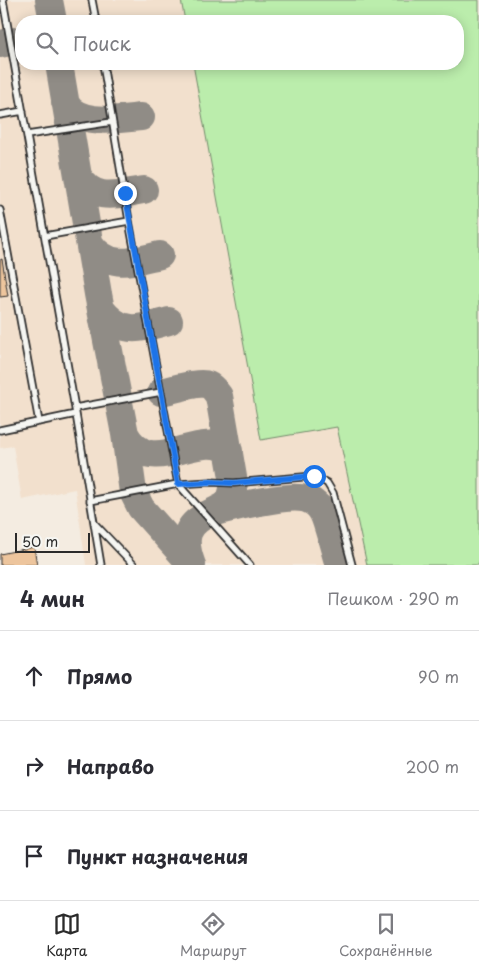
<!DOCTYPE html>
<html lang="ru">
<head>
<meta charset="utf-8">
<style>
  body { margin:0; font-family:"Playpen Sans",sans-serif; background:#f7f7f7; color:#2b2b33 }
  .scale { position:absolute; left:15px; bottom:12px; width:75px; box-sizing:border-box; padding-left:5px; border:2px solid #2b2b2b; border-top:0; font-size:14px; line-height:18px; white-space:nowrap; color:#2b2b2b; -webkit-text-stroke:4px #f6f6f2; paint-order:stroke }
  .stop { position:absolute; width:15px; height:15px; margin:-11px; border:4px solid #1a73e8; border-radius:50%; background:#fff }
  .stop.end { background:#1a73e8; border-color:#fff; box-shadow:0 1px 5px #0008 }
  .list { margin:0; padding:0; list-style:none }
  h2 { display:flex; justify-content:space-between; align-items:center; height:65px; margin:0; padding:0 20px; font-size:21px }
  h2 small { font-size:16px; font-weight:400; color:#7c7c81 }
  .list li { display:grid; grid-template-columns:32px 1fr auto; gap:15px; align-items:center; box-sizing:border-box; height:90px; padding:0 20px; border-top:1px solid #e1e1e2 }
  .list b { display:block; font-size:19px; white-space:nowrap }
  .list em { font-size:16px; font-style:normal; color:#7c7c81 }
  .icon { flex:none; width:28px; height:28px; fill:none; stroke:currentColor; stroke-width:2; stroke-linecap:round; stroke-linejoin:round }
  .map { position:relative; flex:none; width:479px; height:565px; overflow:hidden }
  .search { position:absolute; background:#fff; box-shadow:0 2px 12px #0003; left:15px; right:15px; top:15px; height:55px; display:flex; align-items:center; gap:12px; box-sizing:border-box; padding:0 18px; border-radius:20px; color:#7c7c81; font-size:19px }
  .sheet { height:335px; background:#fff }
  nav { display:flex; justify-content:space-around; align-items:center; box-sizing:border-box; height:70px; border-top:1px solid #e1e1e2; background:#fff; font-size:14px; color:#7c7c81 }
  nav a { display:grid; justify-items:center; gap:2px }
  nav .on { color:#2b2b2b }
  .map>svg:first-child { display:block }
  .built { fill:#f2e0cd; fill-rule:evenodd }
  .green { fill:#bbedac; stroke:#738c6c }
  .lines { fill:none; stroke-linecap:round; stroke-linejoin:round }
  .taxiway { stroke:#908c86; stroke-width:28 }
  .building { fill:#edc59d; stroke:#2b2b2b }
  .service-casing { stroke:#2b2b2b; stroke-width:9 }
  .service { stroke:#f6f6f2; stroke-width:5.5 }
  .route { stroke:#1a73e8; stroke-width:6 }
</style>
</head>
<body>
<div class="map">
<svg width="479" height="565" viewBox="0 0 479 565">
  <rect width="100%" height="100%" fill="#f4ece1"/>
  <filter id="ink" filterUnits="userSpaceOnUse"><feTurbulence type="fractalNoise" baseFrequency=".02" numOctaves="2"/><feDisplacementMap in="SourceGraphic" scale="10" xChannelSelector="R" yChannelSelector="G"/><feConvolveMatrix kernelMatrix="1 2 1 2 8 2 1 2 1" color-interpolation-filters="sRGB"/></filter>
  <g filter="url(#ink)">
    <path class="built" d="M0 0H479V565H86L75 489 22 500 13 446 0 448ZM21 21H458V64H21Z"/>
    <path class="green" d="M181 0H479V565H367L337 427 261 440 193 64H458V21H185Z"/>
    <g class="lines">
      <path class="taxiway" d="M49 0 53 21
        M0 44 21 40
        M59 64 98 294 125 434 133 492 141 508 192 565
        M65 102C76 127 119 119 141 117
        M78 176C94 203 117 194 144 190
        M90 244C110 271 133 261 160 255
        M101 309C122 336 139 329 169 321
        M161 392C172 390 199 381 208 385 213 387 216 392 219 396L234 483C233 489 232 496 229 501 225 507 218 509 212 512 185 524 182 538 192 565
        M125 434C151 482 198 427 229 451
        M211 513C230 508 290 493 306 499 311 500 318 505 321 510 327 518 335 554 339 565"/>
    </g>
    <path class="building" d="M2 259 8 296 0 297V260Z
      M34 547 37 565H0V554Z"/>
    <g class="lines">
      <defs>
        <path id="service" d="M3 0 76 414 101 565
          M92 0 96 21
          M103 64 129 221 178 484 250 565
          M0 115 23 111
          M27 135 112 122
          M0 210 39 422
          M45 236 129 221
          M75 408 161 392
          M0 430 76 414
          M90 501 178 484 210 482 234 483 314 476 327 483 333 493 352 565
          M94 523 134 565"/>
      </defs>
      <use href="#service" class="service-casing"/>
      <use href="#service" class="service"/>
    </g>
  </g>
  <g class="lines" filter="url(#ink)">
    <path class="route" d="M125 193 178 484 210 482 234 483 314 476"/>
  </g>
</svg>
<div class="scale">50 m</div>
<div class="stop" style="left:314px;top:476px"></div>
<div class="stop end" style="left:125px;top:193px"></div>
<div class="search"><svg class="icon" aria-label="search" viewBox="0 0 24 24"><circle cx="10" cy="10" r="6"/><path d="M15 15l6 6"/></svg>Поиск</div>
</div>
<section class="sheet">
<h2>4 мин<small>Пешком · 290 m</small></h2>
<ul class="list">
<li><svg class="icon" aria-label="ahead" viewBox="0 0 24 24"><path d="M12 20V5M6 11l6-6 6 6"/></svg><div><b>Прямо</b></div><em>90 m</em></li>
<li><svg class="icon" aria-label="right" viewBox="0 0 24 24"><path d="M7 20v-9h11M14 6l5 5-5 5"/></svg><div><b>Направо</b></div><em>200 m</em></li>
<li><svg class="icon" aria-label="arrive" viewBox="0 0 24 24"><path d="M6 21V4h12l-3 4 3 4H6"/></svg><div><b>Пункт назначения</b></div></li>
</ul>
</section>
<nav>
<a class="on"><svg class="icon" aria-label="map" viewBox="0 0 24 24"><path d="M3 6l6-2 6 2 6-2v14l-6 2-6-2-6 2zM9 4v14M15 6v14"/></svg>Карта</a>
<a><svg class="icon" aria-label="directions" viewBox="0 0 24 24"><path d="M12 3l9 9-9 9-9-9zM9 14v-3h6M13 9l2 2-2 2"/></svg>Маршрут</a>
<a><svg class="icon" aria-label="saved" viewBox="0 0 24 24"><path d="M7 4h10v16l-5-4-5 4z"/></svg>Сохранённые</a>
</nav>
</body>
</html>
